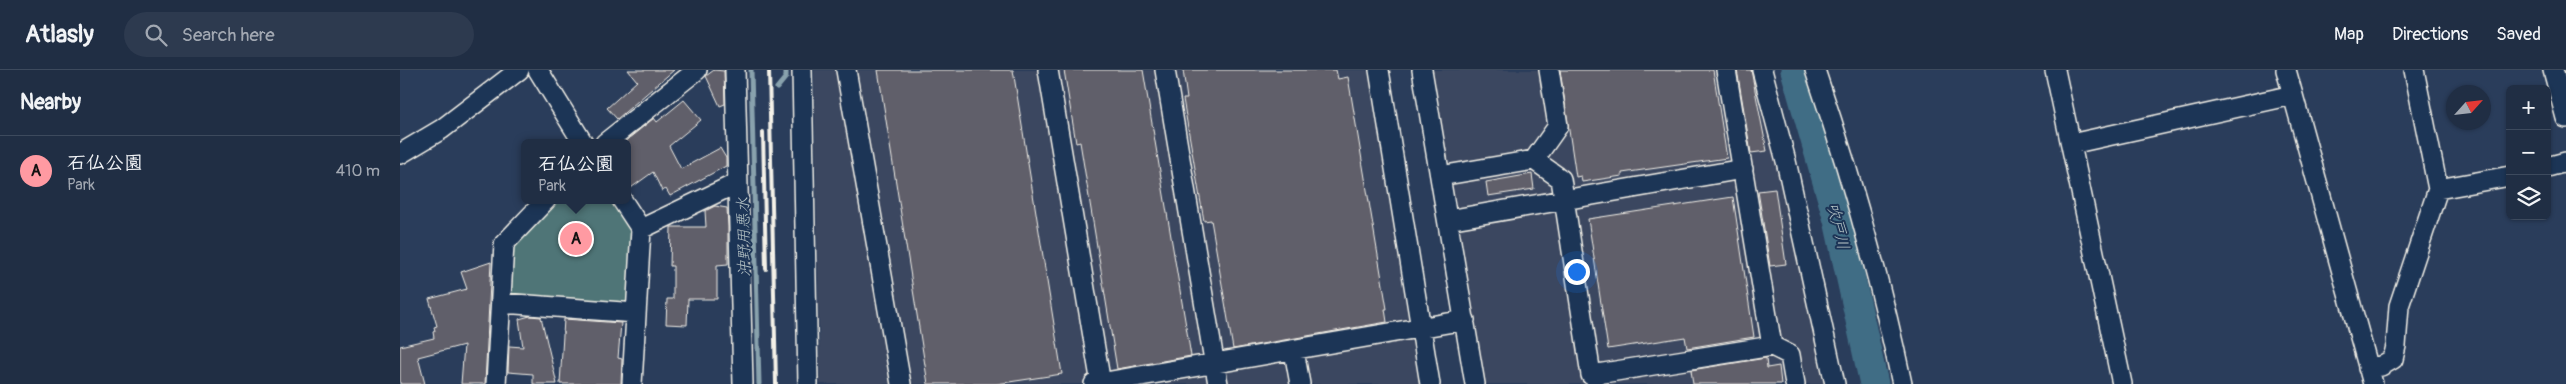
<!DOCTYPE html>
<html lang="en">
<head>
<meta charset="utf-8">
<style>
  body { margin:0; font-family:Pangolin,"Klee One",sans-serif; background:#2d3a4f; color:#f1f3f6 }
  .controls { position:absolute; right:15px; top:15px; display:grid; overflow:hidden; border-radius:8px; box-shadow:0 1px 4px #0004 }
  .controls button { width:45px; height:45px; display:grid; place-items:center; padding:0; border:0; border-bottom:1px solid #3d4a5d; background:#202e44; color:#f1f3f6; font:25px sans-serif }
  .compass { position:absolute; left:2046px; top:15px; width:45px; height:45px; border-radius:50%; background:#202e44; box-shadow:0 1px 4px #0004; rotate:63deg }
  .you { position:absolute; left:1176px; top:201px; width:18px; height:18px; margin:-12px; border:4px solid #fff; border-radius:50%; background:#1a73e8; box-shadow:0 0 0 8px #1a73e833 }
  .badge { display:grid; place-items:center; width:32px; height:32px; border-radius:50%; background:#ff9aa2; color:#111; font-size:16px; font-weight:700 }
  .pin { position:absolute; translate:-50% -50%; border:2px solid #fff; box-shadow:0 1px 5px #0006 }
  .popup { position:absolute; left:121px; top:69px; width:110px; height:65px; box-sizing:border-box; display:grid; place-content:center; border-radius:8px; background:#202e44; filter:drop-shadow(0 1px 4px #0005); font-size:16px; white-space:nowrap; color:#a2a8b2 }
  .popup b { font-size:19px; color:#f1f3f6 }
  .popup::after { content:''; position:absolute; left:50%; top:100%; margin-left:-10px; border:10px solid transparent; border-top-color:#202e44 }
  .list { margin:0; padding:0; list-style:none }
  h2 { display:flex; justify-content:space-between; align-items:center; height:65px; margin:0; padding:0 20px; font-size:21px }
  h2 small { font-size:16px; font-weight:400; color:#a2a8b2 }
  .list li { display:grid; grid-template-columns:32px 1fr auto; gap:15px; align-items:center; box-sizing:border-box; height:70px; padding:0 20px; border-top:1px solid #3d4a5d }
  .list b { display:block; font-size:19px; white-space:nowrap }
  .list p { margin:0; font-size:16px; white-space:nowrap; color:#a2a8b2 }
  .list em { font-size:16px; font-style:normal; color:#a2a8b2 }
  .icon { flex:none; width:28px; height:28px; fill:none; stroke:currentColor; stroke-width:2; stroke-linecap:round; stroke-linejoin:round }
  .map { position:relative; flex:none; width:2166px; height:314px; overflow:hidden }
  header { display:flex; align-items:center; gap:30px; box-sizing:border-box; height:70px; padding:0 25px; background:#202e44; border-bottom:1px solid #3d4a5d }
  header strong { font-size:24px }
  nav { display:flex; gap:28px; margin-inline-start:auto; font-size:18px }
  .search { width:350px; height:45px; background:#2d3a4f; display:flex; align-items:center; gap:12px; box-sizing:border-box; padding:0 18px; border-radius:28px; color:#a2a8b2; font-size:19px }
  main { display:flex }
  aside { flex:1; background:#202e44 }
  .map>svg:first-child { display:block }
  .built { fill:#3a4760 }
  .green { fill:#4f7477; stroke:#a2b2b0 }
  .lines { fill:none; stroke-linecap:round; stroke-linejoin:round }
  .stream { stroke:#89a2ad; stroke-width:5 }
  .river { stroke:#416d85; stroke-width:29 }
  .building { fill:#605e6b; stroke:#f4f1e8 }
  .minor-casing { stroke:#f4f1e8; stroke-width:22 }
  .minor { stroke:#1d3557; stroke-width:19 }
  .rail { stroke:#f4f1e8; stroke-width:4 }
  .labels { text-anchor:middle; stroke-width:4; stroke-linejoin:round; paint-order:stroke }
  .water-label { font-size:16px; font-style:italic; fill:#b5c3c5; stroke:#1d3557 }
</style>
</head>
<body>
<header>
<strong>Atlasly</strong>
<div class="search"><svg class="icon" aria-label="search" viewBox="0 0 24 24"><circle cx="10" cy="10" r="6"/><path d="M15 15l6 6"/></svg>Search here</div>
<nav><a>Map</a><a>Directions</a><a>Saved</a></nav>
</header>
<main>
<aside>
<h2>Nearby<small></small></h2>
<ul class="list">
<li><span class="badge">A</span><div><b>石仏公園</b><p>Park</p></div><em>410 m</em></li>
</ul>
</aside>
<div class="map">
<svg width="2166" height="314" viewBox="0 0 2166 314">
  <rect width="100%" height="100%" fill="#2a3d5b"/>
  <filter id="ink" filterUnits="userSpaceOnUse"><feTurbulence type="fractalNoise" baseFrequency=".02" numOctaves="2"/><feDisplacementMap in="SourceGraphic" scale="10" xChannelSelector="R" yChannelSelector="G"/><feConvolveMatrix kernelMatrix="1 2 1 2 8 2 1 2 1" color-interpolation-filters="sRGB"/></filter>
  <g filter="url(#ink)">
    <path class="built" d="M414 0H968L1019 314H420Z
      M1033 0H1356L1429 314H1084Z"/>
    <path class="green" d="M157 130H212L232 163 230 233 223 238 115 229 109 222 113 176Z"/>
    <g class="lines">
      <path class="stream" d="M351 0 359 314
        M377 18 386 7V0"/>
      <path class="river" d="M1395 0 1438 150 1474 314"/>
    </g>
    <path class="building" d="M228 0H274L217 49 207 38 237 11Z
      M314 0 324 1 325 34 320 36 306 6Z
      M478 0H613L662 304 596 314H528Z
      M664 0H743L791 286 717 299 680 72 676 73Z
      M783 0H936L938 9 948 7 987 239H985L987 252 833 279 811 150 804 151 783 29H787Z
      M1160 0H1313L1327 88 1222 103V106L1182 112 1181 106 1176 107Z
      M1337 0H1351L1367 81 1351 83Z
      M284 30 301 50 269 76 281 99 320 78 326 88V96L270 126 266 119 262 121 253 102 228 120 227 73H223L254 48 257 52Z
      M1132 104 1134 119 1088 126 1086 112Z
      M1375 119 1386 194 1370 196 1358 121Z
      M1333 127 1354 267 1287 278 1285 267 1208 279 1188 149Z
      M315 136 327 138 328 157V194L317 195V229H288L287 255 266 254 267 229H273V196H270L271 157H306L305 141Z
      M91 192 85 314H61L64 275 18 287 25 314H0V276L34 268 33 262 35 261 34 257 37 256 29 229 67 219 61 202Z
      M130 246 141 247 157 314H133V304L108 302 109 276 123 277 119 249Z
      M164 249 221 253 218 288 222 289 221 314H160Z
      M1366 288 1367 298 1379 296 1381 314H1293L1291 300Z"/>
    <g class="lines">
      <defs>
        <path id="minor" d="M138 0 183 73
          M335 0 343 314
          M402 0 408 314
          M446 0 501 314
          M648 0 701 314
          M765 0 818 314
          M979 0 1030 314
          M1022 0 1075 314
          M1149 0 1158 56 1134 90 1161 109 1191 305 1372 276
          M1326 0 1372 276 1390 285 1395 314
          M1362 0 1386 91 1435 314
          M1415 0C1450 103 1480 208 1502 314
          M1655 0 1722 314
          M1886 0 1973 314
          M2153 0 2166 48
          M205 73 297 0
          M1671 74 1893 25
          M0 84 42 59 119 0
          M2147 97 2166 92
          M1040 106 1134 90
          M2038 119 2110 106
          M222 130 241 159 337 113
          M1048 150 1343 99
          M102 233 236 243
          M894 281 900 314
          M1968 298 1981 296 1993 289 1996 276 1999 236 2038 119 2014 0
          M96 314 104 174 146 130
          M232 314 241 159
          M694 314 1065 250"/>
      </defs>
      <use href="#minor" class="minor-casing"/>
      <use href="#minor" class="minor"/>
      <path class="rail" d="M369 0 376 314
        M363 62 366 199"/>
    </g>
  </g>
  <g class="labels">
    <g class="water-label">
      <text transform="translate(1439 156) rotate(76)" y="6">吹戸川</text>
      <text transform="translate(343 167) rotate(-91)" y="6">沖野用悪水</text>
    </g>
  </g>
</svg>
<div class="controls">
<button>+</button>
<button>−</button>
<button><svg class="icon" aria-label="layers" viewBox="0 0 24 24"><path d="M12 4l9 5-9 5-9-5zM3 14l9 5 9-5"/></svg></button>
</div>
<svg class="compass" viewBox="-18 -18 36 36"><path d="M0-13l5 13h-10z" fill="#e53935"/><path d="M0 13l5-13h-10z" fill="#a2a8b2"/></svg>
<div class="you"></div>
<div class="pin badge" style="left:176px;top:169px">A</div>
<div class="popup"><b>石仏公園</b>Park</div>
</div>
</main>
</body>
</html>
